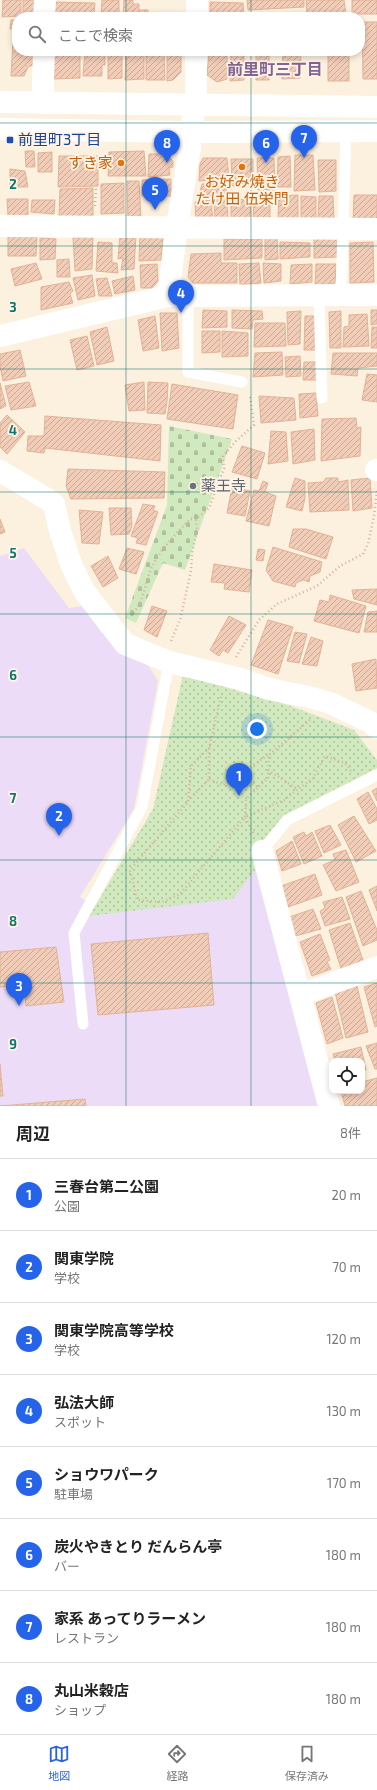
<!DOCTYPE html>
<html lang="ja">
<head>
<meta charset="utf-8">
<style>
  body { margin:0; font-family:"Exo 2","Noto Sans JP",sans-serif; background:#f2f2f2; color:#222 }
  .controls { position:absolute; right:12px; bottom:12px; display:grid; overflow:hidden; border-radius:8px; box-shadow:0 2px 6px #0003 }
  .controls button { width:36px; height:36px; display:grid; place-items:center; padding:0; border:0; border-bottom:1px solid #e0e0e0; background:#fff; color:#222; font:20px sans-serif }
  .you { position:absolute; left:257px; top:729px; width:14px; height:14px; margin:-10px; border:3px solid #fff; border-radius:50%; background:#1a73e8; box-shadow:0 0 0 6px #1a73e833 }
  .badge { display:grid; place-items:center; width:26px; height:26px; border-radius:50%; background:#2563eb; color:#fff; font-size:13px; font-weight:700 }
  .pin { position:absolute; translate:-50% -33px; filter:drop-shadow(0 1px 2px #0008) }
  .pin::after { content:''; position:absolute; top:21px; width:14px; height:12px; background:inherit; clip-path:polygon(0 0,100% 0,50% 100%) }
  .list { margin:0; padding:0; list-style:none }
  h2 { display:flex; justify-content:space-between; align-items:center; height:52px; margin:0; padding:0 16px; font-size:17px }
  h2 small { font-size:13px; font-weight:400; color:#767676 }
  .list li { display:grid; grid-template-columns:26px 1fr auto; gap:12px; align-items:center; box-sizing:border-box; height:72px; padding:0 16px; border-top:1px solid #e0e0e0 }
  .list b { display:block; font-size:15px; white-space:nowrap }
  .list p { margin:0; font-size:13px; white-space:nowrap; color:#767676 }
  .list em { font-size:13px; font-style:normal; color:#767676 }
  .icon { flex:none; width:22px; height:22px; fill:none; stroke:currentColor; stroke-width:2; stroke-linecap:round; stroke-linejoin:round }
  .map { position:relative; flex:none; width:377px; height:1106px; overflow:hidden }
  .search { position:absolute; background:#fff; box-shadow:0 2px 6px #0003; left:12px; right:12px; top:12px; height:44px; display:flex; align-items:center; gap:10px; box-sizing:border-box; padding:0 14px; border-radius:16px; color:#767676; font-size:15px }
  .sheet { height:628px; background:#fff }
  nav { display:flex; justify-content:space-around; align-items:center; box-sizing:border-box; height:56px; border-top:1px solid #e0e0e0; background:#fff; font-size:11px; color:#767676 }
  nav a { display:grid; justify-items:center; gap:2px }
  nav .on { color:#2563eb }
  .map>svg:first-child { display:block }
  .education { fill:#eddcf8 }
  .cemetery { fill:url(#cemetery-stones) }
  .park { fill:url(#park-dots) }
  .building { fill:url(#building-hatch); stroke:#e3b297 }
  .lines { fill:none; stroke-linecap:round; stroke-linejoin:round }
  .path { stroke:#d5b09b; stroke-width:2.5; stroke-dasharray:1 3; stroke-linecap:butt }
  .service { stroke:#fff; stroke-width:11 }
  .minor { stroke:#fff; stroke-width:22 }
  .secondary { stroke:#fff; stroke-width:22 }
  .grid { fill:none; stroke:#0f766e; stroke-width:1; stroke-opacity:0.55 }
  .transit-dot { fill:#1a4fb4; stroke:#fff4e5; stroke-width:1.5 }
  .food-dot { fill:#e8710a; stroke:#fff4e5; stroke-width:1.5 }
  .worship-dot { fill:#6b7280; stroke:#fff4e5; stroke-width:1.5 }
  .labels { text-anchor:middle; stroke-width:3.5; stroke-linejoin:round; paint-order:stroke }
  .transit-label { font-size:15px; fill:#164399; stroke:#fff4e5; text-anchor:start }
  .food-label { font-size:15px; fill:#c56008; stroke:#fff4e5; text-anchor:end }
  .worship-label { font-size:15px; fill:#5b616d; stroke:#fff4e5; text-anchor:start }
  .neighbourhood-label { font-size:16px; font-weight:bold; fill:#836395; stroke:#fff4e5 }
  .grid-label { font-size:13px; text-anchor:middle; font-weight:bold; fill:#0f766e; stroke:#fff4e5; stroke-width:3.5; stroke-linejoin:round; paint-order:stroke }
</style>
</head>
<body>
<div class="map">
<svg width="377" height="1106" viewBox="0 0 377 1106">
  <defs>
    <pattern id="cemetery-stones" width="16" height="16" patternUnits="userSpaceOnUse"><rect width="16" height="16" fill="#d1e9be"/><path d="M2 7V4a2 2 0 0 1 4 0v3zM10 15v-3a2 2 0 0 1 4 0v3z" fill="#aec09c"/></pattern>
    <pattern id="park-dots" width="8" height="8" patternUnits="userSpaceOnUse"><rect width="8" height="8" fill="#d1e9be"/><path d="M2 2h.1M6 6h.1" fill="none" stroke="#aec09c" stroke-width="1.8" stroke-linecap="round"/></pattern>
    <pattern id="building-hatch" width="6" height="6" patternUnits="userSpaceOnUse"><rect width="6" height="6" fill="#f1ccb7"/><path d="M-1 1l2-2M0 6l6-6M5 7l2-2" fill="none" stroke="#c8a897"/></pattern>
  </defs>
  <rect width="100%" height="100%" fill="#fcf0df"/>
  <path class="education" d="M24 548 69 608 83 606 101 632 148 665 158 681 134 809 80 897 95 906 89 916 261 862 324 1106H0V556Z"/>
  <path class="cemetery" d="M169 426 232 439 185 570 163 563 136 623 125 618 167 505Z"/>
  <path class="park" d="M183 675 291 706 354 730 377 760V768L284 816 261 862 233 899 89 916 153 809Z"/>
  <path class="building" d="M3 0H21V16L2 17Z
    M23 0H41L40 17H23Z
    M102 0H119V17H101Z
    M124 0H133V4H139V10H148V17H123Z
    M247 0H304V7L248 10Z
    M306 0H344L346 14 307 16Z
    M352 0H377V14H352Z
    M53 2 95 3 94 16 53 17Z
    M210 2 243 3 244 17H210Z
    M283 16H303L283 17Z
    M11 20H17V28L10 29Z
    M362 22H377V79H363Z
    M13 40H17V51H37L36 64 28 67 24 76H11Z
    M54 51H80V78L54 79Z
    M85 51H105V65H102V76H83Z
    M108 51H122V78L108 79Z
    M126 51H144V79L125 80Z
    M146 51H164L165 80H146Z
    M167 51H181V72L173 80 167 81Z
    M227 51V79L217 82 207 75 209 53Z
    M256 51H269V80H256Z
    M283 51H301L300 78 282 79Z
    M328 51H349V81H328Z
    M231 54 244 55V80L230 81Z
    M25 151H34L35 167H26Z
    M144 151 146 176H108L109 152Z
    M52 152V172H38V153Z
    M149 154H166L173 161V167L169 168 170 175 148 177Z
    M295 155H313L315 190 294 191Z
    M59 156H98V186L58 187Z
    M290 156 291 187H277L278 157Z
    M203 158H227L229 179 199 181 200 164Z
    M257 158H274L275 190H258Z
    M231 159H253V184L232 186Z
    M318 160H336V191L319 192Z
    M10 169 25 171 28 187H10Z
    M171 179V196H142V180Z
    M127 181H139L141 219 128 220Z
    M124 183V213L101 214V184Z
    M202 184H226L227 195 199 196Z
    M93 188V219L59 216 60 189Z
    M254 195 270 197V220H253Z
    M298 195V219L278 218 279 196Z
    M354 195H377V223H353Z
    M301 196 316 197V219L301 220Z
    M319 196H333L334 220H318Z
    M7 199H28V218L8 216Z
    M251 199 250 219H231V200Z
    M32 200H55L54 214 31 212Z
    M211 200 213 221 196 222 195 202Z
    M214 200H227L228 219 215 221Z
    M140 234 163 235 161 260 139 261Z
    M120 235H136L134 269 121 270 123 258 118 259Z
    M8 236 37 237 36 256H8Z
    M93 236 92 269 75 271 73 238Z
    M277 237 278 259 265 260V238Z
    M337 237 338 257 314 258V238Z
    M40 238 56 239 55 259 40 260Z
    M224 239H262V258L224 260Z
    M98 242 112 243V263H117L118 273 96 271Z
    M280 242 310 243V257L280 259Z
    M373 242 374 282 350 283V243Z
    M221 253V263H237V283H193L188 277 191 254Z
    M69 259 70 277H57V260Z
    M36 263 42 279 15 286 11 269Z
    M259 263 261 283 240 285 239 264Z
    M263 263 281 264V281L264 283Z
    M157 264 158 281 152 288H141L140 265Z
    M312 264V282L290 284 291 265Z
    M316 264H336L335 283 315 286Z
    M92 275 95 296 78 300 73 278Z
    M133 276 135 290 115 294 112 281Z
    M107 278 112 296H99L96 279Z
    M69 282 73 291 70 294 73 303 41 310V287Z
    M203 310 227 311V327L202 328Z
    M232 310 262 311 263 319 253 320 252 329 232 328Z
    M371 310H377V324L371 325Z
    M301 311 300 344 288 345 287 312Z
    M341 311V348H330L329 312Z
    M160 313H177L179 348 162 351Z
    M367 314 369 346 343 347 344 327 349 326V315Z
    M155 316 159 348 143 351 138 320Z
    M305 316H315L316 350H304Z
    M255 323H285L286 346 254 347Z
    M107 327 114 361 97 365 90 332Z
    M372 327H377V348H371Z
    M202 331H220V352L202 353Z
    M222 331 248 333V356L222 357Z
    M87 336 94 366 77 370 70 340Z
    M20 350 26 376 3 381 0 366V354Z
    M282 352 283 375 253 377 255 353Z
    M333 353H377V366L358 368 357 376 331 374Z
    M300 356 301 376 286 377 285 357Z
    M304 362H318V380H303Z
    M367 374 377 375V402L362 400Z
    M29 382 36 406 11 410 5 386Z
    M144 382 145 410 129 411 125 385Z
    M148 382 168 383 167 402 165 414 147 413Z
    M0 383 6 406 0 409Z
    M172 384 238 395 233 429 167 419Z
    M316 393 318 416 300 418 299 394Z
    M259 396 294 398 296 420 261 423Z
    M7 415 25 432 7 454 0 447V423Z
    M45 416 161 425 160 461 45 448 44 453 27 451 28 436H44Z
    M356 418 357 428 361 427 360 456 321 461 322 419Z
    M314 429 315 460 293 464 291 432Z
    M271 431 286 432 288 461 268 464Z
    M242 446 265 453 257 479 232 472Z
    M68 469 165 472 164 498 71 499 66 486Z
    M295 478 305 481V498L302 511 286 507Z
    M326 478H338V482L348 480 349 510 310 512 308 483 323 482Z
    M370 478 372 508 353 511 351 480Z
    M263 481 268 483 265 492 276 496 269 526 246 521 254 490 259 491Z
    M232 487 250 491 245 516 227 513Z
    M143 504 155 506 153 510 158 512 146 545 136 543 138 538 131 536Z
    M109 508H131L132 526 129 534 111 535Z
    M79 510 103 512 99 544 82 543Z
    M0 519 5 532 0 534Z
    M293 529H306L333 537 326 559 289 547Z
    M273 547 322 562 320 572 310 576 309 582 303 580 296 583 295 587 273 581 266 570Z
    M127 548 144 552 136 574 119 569Z
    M258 549 265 550 263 561 256 560Z
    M108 556 118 578 103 587 91 566Z
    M214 564 252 570 249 592 224 589 225 583 211 582Z
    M377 589V605L354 599 352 590Z
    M330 595 366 606 359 633 314 621 320 600 329 602Z
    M152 606 167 611 157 637 144 630Z
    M377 611V632H364L368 612Z
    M229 616 246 625 228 653 223 650 219 656 210 650Z
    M268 620 293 627 278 674 251 665Z
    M295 632 307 634 299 663 287 661Z
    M311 637 323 641 317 666 302 664Z
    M376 659 377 688 356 691 352 664Z
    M377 788V801L372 791Z
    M368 792 377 809V820L369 824 357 799Z
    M354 816 376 851 356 862 338 825Z
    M330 825 341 845 324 853 315 831Z
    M304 832 306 836 312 832 322 856 304 864 293 837Z
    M292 841 301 864 282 871 276 851Z
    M346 850 359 882 336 891 323 865 335 860 333 854Z
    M315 874 322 895 288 907 281 886Z
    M377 886V911L369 890Z
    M361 891 377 930V940L363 946 346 897Z
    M342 897 350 919 325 926 320 911 325 908 323 902Z
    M313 909 321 929 295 936 289 917Z
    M350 923 364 963 342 972 329 930Z
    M208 933 214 1005 98 1015 91 944Z
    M320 934 330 960 327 962 331 969 312 976 300 942Z
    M56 947 64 1002 26 1006 24 985 0 987V952Z
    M377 983V1026L375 1027 364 987Z
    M357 986 368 1032 346 1038 335 992Z
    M332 997 343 1038 327 1044 316 1003Z
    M377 1043V1069H375L366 1046Z
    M361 1047 366 1070 362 1071V1061H335L333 1054Z
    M0 1064 3 1096H0Z
    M377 1078V1106H345L341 1091H362V1082Z
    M85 1099 86 1106H0Z"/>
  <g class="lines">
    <path class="path" d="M95 206 96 189
      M132 616V614C145 602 145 578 154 563 163 546 177 533 190 519H196L209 508 224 468 223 456 236 441 254 425 250 396
      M171 641 180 620 191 571 192 554 197 529 196 519
      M236 657 259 620 277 604 317 586 340 566 363 554 368 544 374 516 377 491
      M221 697 209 748 191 766 188 802 130 870 137 900 162 902 180 894 245 817 246 799 268 778 269 755 310 720
      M268 770 297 789
      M240 774 258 787
      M209 779 223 785 268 755
      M188 801 209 779V748
      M253 833 245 817 284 800 313 778 325 756 345 763 351 771"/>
    <path class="service" d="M341 295 346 131
      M188 296V372L242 382
      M319 296 322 398
      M262 851 287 820 377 775
      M83 1024 74 933 142 807 169 662"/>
    <path class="minor" d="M44 17 45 0
      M197 17V0
      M44 51 43 84 44 103
      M0 226 377 229
      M168 296 177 227 190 147V132L196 105V51
      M0 336 168 296 377 295
      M376 470H377
      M0 471 47 499 54 504 60 531 71 564 84 591 125 644 169 662 237 678 269 689 309 697 330 703 370 722 377 728
      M262 851 329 1106
      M300 995 377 967"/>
    <path class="secondary" d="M0 102 377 107
      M0 129 190 132 377 131"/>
  </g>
  <path class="grid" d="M126 0V17M251 0V17M126 51V1106M251 51V1106M0 123H377M0 246H377M0 369H377M0 492H377M0 614H377M0 737H377M0 860H377M0 983H377"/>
  <rect class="transit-dot" x="6" y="136" width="8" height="8" rx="2"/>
  <g class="food-dot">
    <circle cx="121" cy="163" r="4"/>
    <circle cx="242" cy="167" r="4"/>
  </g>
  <circle class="worship-dot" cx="193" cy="486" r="4"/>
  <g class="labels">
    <g class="transit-label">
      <text x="18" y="145">前里町3丁目</text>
    </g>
    <g class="food-label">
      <text x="113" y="168">すき家</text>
      <text x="242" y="187" text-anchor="middle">お好み焼き<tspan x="242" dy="17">たけ田 伍栄門</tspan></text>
    </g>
    <g class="worship-label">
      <text x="201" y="491">薬王寺</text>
    </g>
    <g class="neighbourhood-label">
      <text x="275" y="75">前里町三丁目</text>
    </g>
  </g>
  <g class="grid-label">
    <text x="13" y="189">2</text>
    <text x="13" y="312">3</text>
    <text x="13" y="435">4</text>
    <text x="13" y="558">5</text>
    <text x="13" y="680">6</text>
    <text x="13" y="803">7</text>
    <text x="13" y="926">8</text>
    <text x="13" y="1049">9</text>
  </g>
</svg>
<div class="controls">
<button><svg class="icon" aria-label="locate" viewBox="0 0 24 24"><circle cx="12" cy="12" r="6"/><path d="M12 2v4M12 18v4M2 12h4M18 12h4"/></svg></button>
</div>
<div class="you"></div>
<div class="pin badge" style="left:239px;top:796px">1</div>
<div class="pin badge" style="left:59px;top:836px">2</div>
<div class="pin badge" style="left:19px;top:1006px">3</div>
<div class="pin badge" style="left:181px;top:313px">4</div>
<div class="pin badge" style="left:155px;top:210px">5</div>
<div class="pin badge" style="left:266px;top:163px">6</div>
<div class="pin badge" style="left:304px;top:158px">7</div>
<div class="pin badge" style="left:167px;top:163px">8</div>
<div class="search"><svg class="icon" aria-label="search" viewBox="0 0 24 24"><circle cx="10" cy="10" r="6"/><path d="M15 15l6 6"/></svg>ここで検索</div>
</div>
<section class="sheet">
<h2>周辺<small>8件</small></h2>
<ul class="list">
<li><span class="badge">1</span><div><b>三春台第二公園</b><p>公園</p></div><em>20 m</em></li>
<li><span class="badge">2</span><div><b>関東学院</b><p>学校</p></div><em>70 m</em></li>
<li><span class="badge">3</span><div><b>関東学院高等学校</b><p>学校</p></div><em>120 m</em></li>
<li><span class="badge">4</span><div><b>弘法大師</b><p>スポット</p></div><em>130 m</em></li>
<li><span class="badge">5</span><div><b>ショウワパーク</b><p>駐車場</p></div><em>170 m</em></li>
<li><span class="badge">6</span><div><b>炭火やきとり だんらん亭</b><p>バー</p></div><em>180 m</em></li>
<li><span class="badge">7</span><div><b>家系 あってりラーメン</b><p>レストラン</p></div><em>180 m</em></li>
<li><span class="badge">8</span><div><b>丸山米穀店</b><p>ショップ</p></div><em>180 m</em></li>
</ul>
</section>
<nav>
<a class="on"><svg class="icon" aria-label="map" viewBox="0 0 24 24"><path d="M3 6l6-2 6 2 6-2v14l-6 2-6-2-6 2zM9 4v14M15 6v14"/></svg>地図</a>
<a><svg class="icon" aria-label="directions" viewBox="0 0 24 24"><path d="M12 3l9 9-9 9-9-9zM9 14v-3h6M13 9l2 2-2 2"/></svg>経路</a>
<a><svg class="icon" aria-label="saved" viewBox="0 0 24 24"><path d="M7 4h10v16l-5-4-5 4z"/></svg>保存済み</a>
</nav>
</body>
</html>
